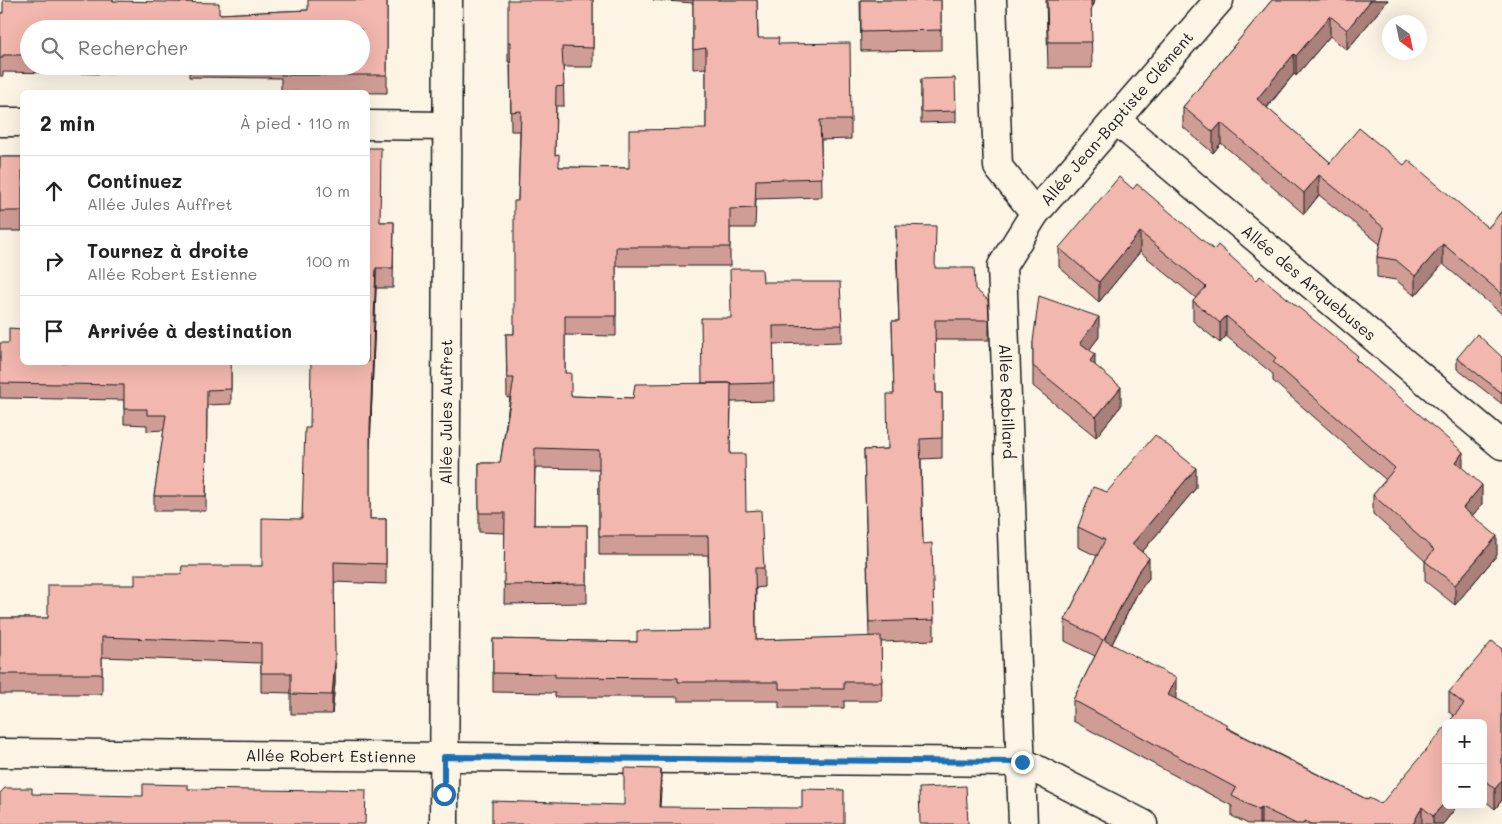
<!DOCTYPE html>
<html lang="fr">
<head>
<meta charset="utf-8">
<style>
  body { margin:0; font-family:Mali,sans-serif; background:#f6f6f6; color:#222 }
  .controls { position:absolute; right:15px; bottom:15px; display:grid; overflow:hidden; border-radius:8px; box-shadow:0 5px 20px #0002 }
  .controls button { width:45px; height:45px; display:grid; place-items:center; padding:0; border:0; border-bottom:1px solid #e0e0e0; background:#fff; color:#222; font:25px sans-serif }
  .compass { position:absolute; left:1382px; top:15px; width:45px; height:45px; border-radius:50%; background:#fff; box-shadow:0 5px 20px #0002; rotate:147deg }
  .stop { position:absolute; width:15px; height:15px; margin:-11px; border:4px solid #1f6fb2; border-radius:50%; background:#fff }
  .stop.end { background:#1f6fb2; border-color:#fff; box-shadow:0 1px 5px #0008 }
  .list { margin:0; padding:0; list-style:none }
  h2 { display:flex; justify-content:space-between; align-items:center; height:65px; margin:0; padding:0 20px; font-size:21px }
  h2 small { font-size:16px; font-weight:400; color:#767676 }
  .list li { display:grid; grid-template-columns:32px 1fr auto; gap:15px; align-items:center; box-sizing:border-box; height:70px; padding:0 20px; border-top:1px solid #e0e0e0 }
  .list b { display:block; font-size:19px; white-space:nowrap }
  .list p { margin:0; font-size:16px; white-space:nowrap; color:#767676 }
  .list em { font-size:16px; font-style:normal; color:#767676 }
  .icon { flex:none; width:28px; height:28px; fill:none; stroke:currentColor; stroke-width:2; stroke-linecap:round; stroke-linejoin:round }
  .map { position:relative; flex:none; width:1502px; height:824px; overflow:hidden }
  .search { position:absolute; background:#fff; box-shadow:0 5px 20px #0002; left:20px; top:20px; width:350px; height:55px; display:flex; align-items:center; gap:12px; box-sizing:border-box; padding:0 18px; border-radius:28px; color:#767676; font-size:19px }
  .panel { position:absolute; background:#fff; box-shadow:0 5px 20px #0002; left:20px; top:90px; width:350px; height:275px; border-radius:8px }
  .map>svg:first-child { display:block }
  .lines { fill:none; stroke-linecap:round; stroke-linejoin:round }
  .minor-casing { stroke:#1c1c1c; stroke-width:31 }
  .minor { stroke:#fcf5e5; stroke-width:28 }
  .wall { fill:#d09d96; stroke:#1c1c1c }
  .shaded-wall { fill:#a9807a; stroke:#1c1c1c }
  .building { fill:#f2b7ae; stroke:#1c1c1c }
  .route { stroke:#1f6fb2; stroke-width:6 }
  .labels { text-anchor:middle; stroke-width:4; stroke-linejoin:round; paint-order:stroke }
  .street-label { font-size:16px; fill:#1c1c1c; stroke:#fcf5e5 }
</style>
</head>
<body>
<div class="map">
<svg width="1502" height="824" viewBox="0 0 1502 824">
  <rect width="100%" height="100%" fill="#fcf5e5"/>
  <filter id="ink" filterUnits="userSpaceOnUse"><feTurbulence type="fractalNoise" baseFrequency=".02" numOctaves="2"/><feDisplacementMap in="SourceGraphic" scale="10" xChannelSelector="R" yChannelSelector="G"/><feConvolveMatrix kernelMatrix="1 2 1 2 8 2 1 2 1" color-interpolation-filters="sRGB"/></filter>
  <g filter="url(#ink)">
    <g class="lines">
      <defs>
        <g id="minor">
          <path id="s1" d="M992 0 998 167 1035 213 1002 266 1023 824"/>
          <path id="s2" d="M1117 121 1502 445"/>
          <path d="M0 122H22"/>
          <path d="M368 125 447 126"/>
          <path id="s3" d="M1035 213 1219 0"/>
          <path id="s4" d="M0 753 1022 762 1143 824"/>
          <path id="s5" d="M444 824 448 0"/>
        </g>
      </defs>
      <use href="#minor" class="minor-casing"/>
      <use href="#minor" class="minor"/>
    </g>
    <path class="wall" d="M387 0V93L281 92V78L189 77V67L159 66H361L29 29V66H113V74L3 72V76H0V13L113 1 219 14 308 10Z
      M593 0V67H563L564 106H556L555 155 559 167 629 168 706 129V68L693 69V3L653 0H757L758 38 779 44 851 120V139L821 140 822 197 756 199 755 228H730V266H616V336L565 335V373L571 396 633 398 702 383 731 318 763 282 842 325V342L773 344 774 401 731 402 730 454 746 511 764 568V587L756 588V640L869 637 864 450 888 449 894 394 892 321H899L896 246V225L935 268 975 289 989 320V340H935L936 393H942V458L921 459 923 544 934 620V640L881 642 882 701H844V708H779V701H678V697H555V693L493 692V639L637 642 710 630 708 555H599V469L535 468 534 525H587V603L504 604 505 533 479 532V463H500L510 397 507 398 506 334H514L520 131H511L510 62H508V42Z
      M860 0H941V50L861 51Z
      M1046 0H1094L1091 10 1092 68H1048Z
      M1272 0H1388L1347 50 1330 36 1296 76 1294 74 1267 108 1330 162 1404 165 1488 228 1502 211V314L1443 264 1415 296 1396 280 1377 277V257L1380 244 1319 195 1304 214 1221 143 1213 153 1183 127V107Z
      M921 79 956 111V122L921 123Z
      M0 157H22V231H0Z
      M1133 189 1214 250 1257 280 1358 361 1463 469 1482 504 1472 516 1497 555 1455 605 1425 581V561L1373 514V495L1386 480 1273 381V374L1226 336 1220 343 1193 321V301L1196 298 1140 252 1099 302 1059 267V248Z
      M380 222H394L393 288H376L370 448V519H386V584L334 582 335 683 332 714H291V693L261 692V663L102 657V694H0V618H48L135 585 181 574 262 566 302 519 310 428Z
      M1099 337 1089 350 1095 365 1121 406 1096 437 1033 386V342Z
      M0 343 22 362H231V404L207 405 206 511H154V496L164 430 147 431V425L124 424V400L0 398Z
      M1502 357V404L1457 369V358Z
      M1196 488 1142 552 1149 578 1137 594 1112 644 1176 699 1228 728 1368 800 1381 804 1458 805 1443 824H1248L1232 816V806L1073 721V700L1095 656 1065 641V620L1097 556 1078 547V527L1107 492Z
      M1502 649V800L1495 809 1483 799V723L1454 716 1449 712V692Z"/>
    <path class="shaded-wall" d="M1091 0H1094L1091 11Z
      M1371 0H1388L1347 50V30Z
      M1330 16V36L1296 76V56Z
      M1294 54V74L1257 119V99Z
      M1221 123V143L1213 153V132Z
      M1319 175V195L1304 214V193Z
      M1140 232V252L1099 302V282Z
      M1443 244V264L1415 296V276Z
      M376 268V288L370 448V428Z
      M1226 316V336L1220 343V323Z
      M1099 317V337L1080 362V343Z
      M1095 354V374L1090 361Z
      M1121 387V406L1096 437V417Z
      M1463 452V472L1456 462Z
      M1196 468V488L1132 564V544Z
      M1482 485V504L1463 527V508Z
      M1497 536V555L1455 605V585Z
      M1149 558V578L1137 594 1104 660V640L1137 574Z
      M335 663V683L332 714V695Z
      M1176 678V698L1168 715V695Z
      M661 769V791L659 824V807Z
      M1502 780V800L1495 809V789Z
      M1446 801V805H1458L1443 824H1433V816Z
      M1261 807V824H1259V810Z
      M1422 807V824H1413Z"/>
    <path class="building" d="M3 0H113V1L219 3V14L308 10V0H387V75H281V66H361V29H29V55H3V58H0V13H3Z
      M508 0H593V48L562 47 564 86 556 87 555 155 559 154V167L629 168V130L706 129V48L693 50V0H757L758 38H779L778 44 850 43 851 120H820L822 178 756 180 755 208 730 209V247H616V316H565V373H571V396L633 398 635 384 731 383 730 454H745L746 511 761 510 764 568H755L756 640 881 636 882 682H844V689H779V682H678V678L555 677V674L493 673V639L637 642V631L710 630 708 536H599V450L535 448 534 525H587V584L504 585 505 513H479V463H500L514 378H507L506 334H514V201H518L521 111 511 112 510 42H508Z
      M861 0H941V30L861 32Z
      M1047 0H1091L1092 42H1048Z
      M1272 0H1371L1347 30 1330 16 1296 56 1294 54 1257 99 1330 162 1329 164 1359 128 1404 165 1408 160 1488 228 1502 211V294L1443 244 1415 276 1396 260 1377 257 1384 228 1319 175 1304 193 1221 123 1213 132 1183 107Z
      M955 78 956 111 921 112V79Z
      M368 148H381L380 222H394L393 268H376L370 428V519H386V564L334 562 335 663 332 695 291 694V673H261V643L102 637V674H0V618H48V585H135V574H181L182 566H262V518L302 519 305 428H310L311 362H368Z
      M0 157H22V211H0Z
      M1119 177 1133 189 1137 184 1214 250 1218 245 1257 280 1260 276 1358 356 1355 359 1463 452 1456 462 1482 485 1463 508 1497 536 1455 585 1425 561 1434 550 1373 495 1395 468 1273 362 1276 358 1226 316 1220 323 1193 301 1206 287 1140 232 1099 282 1059 248Z
      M896 225 936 226 935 268H974L975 289 988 300 989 320H935L936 393H942V438L920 439 923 544 932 543 934 620 869 622 864 450 888 449 887 394H894L892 321H899Z
      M730 269H762L763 282H840L842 325 773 326 774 383 731 384V383H702L701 318H731Z
      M1039 296 1099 317 1080 343 1095 354 1090 361 1121 387 1096 417 1033 366V342Z
      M9 328 22 329V362H231V389L207 390 206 496H154L166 415H147V409H124V385L0 383V343H9Z
      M1477 334 1502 357V393L1457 358Z
      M1155 435 1196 468 1132 544 1149 558 1137 574 1104 640 1176 678 1168 695 1228 725 1226 728 1368 800 1369 798 1381 804 1446 726V801L1433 816 1422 807 1413 824H1311L1305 821 1303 824H1296L1261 807 1259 810 1232 796 1236 788 1073 700 1103 640 1065 620 1105 540 1078 527 1093 487 1107 492Z
      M1492 641 1502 649V780L1495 789 1483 779V723H1448L1464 704 1449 692Z
      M624 768 661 769 659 807 802 808V789L844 790V824H492V801L624 805Z
      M143 784 188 785V789L326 791V789L366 790 365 824H0V793L5 788H32V794L143 796Z
      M966 786 968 824H920L919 788Z"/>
  </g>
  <g class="lines" filter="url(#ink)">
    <path class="route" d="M444 794V757L1022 762"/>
  </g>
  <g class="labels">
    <g class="street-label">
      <text dy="6" stroke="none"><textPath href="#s3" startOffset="125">Allée Jean-Baptiste Clément</textPath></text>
      <text dy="6" stroke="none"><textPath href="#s2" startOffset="251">Allée des Arquebuses</textPath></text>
      <text dy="6" stroke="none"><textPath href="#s1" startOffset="424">Allée Robillard</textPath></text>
      <text dy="6" stroke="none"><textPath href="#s5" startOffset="412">Allée Jules Auffret</textPath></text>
      <text dy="6" stroke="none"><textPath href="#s4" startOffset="331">Allée Robert Estienne</textPath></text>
    </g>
  </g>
</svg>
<div class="controls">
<button>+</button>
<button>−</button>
</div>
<svg class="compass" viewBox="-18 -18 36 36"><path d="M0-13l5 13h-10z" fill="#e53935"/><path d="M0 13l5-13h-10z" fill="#767676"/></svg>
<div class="stop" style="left:444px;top:794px"></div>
<div class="stop end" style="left:1022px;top:762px"></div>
<div class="search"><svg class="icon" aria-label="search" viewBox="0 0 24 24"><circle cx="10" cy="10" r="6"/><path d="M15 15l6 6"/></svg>Rechercher</div>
<section class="panel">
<h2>2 min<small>À pied · 110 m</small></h2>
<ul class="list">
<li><svg class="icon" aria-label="ahead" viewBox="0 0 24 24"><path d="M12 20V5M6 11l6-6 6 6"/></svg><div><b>Continuez</b><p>Allée Jules Auffret</p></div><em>10 m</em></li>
<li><svg class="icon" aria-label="right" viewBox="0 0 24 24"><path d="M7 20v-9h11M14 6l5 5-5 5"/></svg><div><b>Tournez à droite</b><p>Allée Robert Estienne</p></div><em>100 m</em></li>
<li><svg class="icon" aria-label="arrive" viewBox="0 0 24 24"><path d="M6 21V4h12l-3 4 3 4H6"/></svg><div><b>Arrivée à destination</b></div></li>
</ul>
</section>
</div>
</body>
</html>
